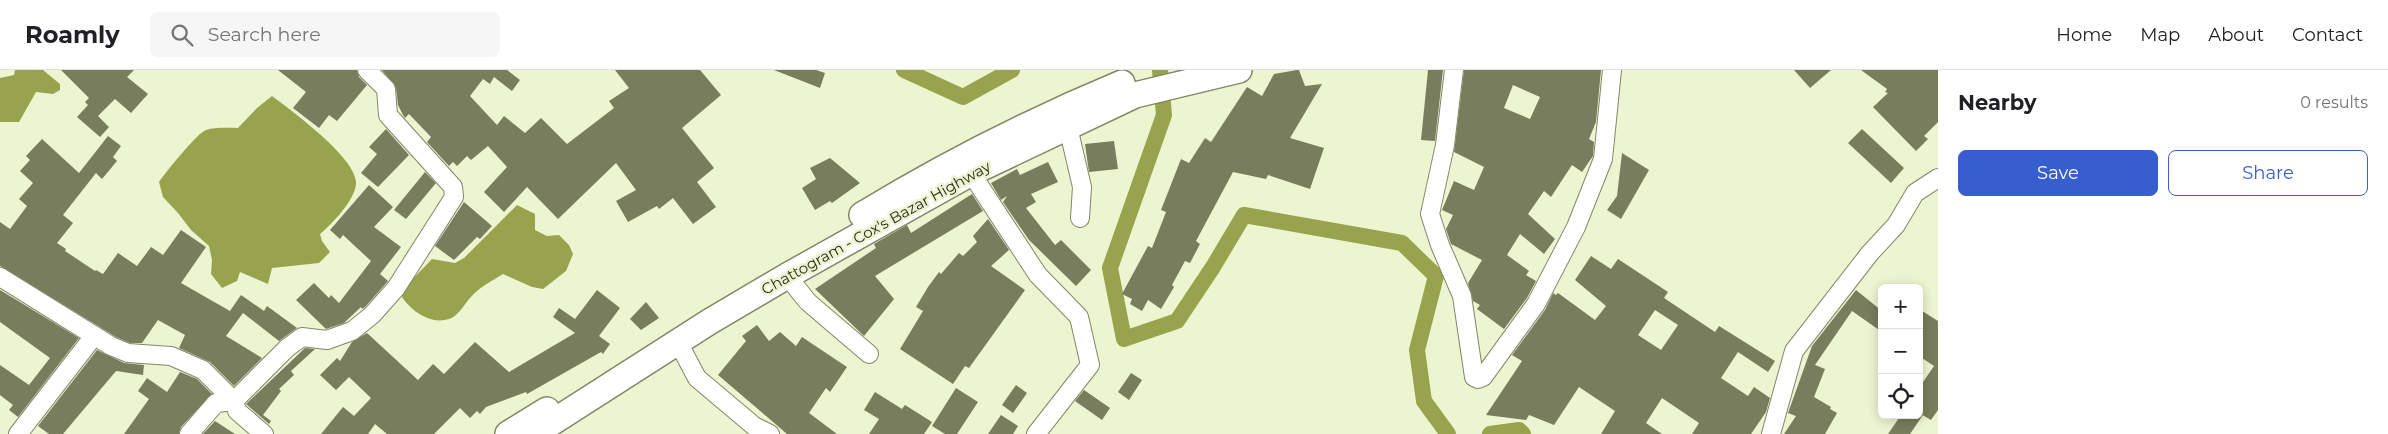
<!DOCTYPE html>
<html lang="en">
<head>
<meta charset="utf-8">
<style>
  body { margin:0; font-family:Montserrat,sans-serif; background:#f6f6f6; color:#202124 }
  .controls { position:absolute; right:15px; bottom:15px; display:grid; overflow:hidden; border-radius:8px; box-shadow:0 2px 12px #0003 }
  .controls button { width:45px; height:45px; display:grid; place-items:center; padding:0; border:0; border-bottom:1px solid #e0e0e0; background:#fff; color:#202124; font:25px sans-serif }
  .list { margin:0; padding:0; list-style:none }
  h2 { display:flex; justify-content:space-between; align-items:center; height:65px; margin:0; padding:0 20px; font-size:21px }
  h2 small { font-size:16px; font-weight:400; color:#757577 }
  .actions { display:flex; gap:10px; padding:15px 20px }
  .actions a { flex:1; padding:11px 0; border:1px solid #375ecf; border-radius:8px; text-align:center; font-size:18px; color:#375ecf }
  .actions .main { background:#375ecf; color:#fff }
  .icon { flex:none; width:28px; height:28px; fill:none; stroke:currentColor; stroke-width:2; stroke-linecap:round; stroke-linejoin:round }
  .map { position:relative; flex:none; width:1938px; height:364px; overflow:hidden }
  header { display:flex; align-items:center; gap:30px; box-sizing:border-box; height:70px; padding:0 25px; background:#fff; border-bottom:1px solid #e0e0e0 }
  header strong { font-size:24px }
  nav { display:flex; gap:28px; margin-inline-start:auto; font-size:18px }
  .search { width:350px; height:45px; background:#f6f6f6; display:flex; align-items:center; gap:12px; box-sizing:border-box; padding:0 18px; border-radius:8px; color:#757577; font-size:19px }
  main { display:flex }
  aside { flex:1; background:#fff }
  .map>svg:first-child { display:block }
  .water { fill:#98a44d }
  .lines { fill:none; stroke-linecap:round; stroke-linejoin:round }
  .canal { stroke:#98a44d; stroke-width:16 }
  .building { fill:#787d5d; fill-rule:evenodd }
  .minor-casing { stroke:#828767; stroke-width:20 }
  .highway-casing { stroke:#828767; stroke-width:28 }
  .minor { stroke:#fff; stroke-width:18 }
  .highway { stroke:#fff; stroke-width:25 }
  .labels { text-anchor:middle; stroke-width:5; stroke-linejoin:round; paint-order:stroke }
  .street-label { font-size:15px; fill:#282b1d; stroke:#edf4d0 }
</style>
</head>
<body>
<header>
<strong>Roamly</strong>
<div class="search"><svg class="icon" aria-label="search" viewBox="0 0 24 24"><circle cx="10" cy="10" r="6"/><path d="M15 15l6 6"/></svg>Search here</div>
<nav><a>Home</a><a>Map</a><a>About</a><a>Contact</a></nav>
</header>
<main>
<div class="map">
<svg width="1938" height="364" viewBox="0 0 1938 364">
  <rect width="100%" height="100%" fill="#edf4d0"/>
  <path class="water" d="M15 0H43L60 14V20L53 24 36 22 19 52H0V8L14 5Z
    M272 26C292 41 355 87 356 112 357 128 332 154 320 164L322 171 330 182 319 193 272 198 268 214 240 202 237 211 222 218 211 204 212 190 209 176 191 160 178 143 163 127 159 112C166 102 197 63 206 60 216 57 227 58 238 58L257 38Z
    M517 135 535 144V160L547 166 559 165 569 175 573 184 566 201 543 219 532 217 503 204C492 211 479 217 471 227 464 234 459 246 449 249 431 255 411 241 402 227L406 216 432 189 455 193 464 188Z"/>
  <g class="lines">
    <path class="canal" d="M904 0 963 27 1012 0
      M1160 0 1164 45 1110 198 1124 269 1177 251 1213 197 1244 145 1402 173 1436 206 1417 280 1424 331 1448 364
      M1490 364 1519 360 1523 364"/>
  </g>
  <path class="building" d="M61 0H134L127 7 148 24 131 43 115 29 98 46 109 57 100 67 77 47 88 35 85 32 89 28Z
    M278 0H357L359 7 367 15 337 51 329 45 319 58 293 38 306 22Z
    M382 0H507L520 10 512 21 494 7 490 14 483 9 470 26 497 55 504 46 525 63 541 48 567 74 614 38 609 31 629 18 615 0H700L721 25 682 58 714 98 697 112 716 137 693 154 673 128 659 139 657 136 628 152 616 131 636 120 616 93 558 149 527 117 504 142 484 122 507 97 488 76 471 90 467 86 457 96 453 92 449 96 427 72 431 67 409 44 405 48 403 45 398 35 396 18Z
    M774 0H816L825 3 820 18Z
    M1297 0H1299L1305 16 1322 14 1290 68 1324 78 1310 119 1268 105 1266 109 1233 102 1196 171 1200 174 1190 193 1185 191 1172 215 1174 217 1161 239 1148 230 1142 241 1130 234 1132 229 1122 224 1148 176 1152 178 1166 142 1161 140 1181 89 1189 93 1205 68 1211 72 1247 17 1262 26 1274 4Z
    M1428 0H1443L1435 71 1421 70Z
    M1464 0H1601L1596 52 1589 69 1594 72 1593 86 1582 102 1572 95 1551 127 1544 121 1528 144 1555 169 1544 184 1520 164 1507 185 1529 201 1526 205 1536 211 1527 228 1504 259 1477 239 1480 235 1473 231 1468 213 1482 190 1451 174 1446 159 1453 145 1442 140 1454 111 1474 120 1484 97 1454 82ZM1513 15 1540 27 1530 49 1504 38Z
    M1794 0H1831L1810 18Z
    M1861 0H1938V52L1924 66 1928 69 1916 81 1873 37 1888 23 1885 22 1887 19Z
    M386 59 409 85 378 117 361 103 377 84 369 77Z
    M1862 59 1904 98 1891 113 1848 73Z
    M108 66 121 76 113 87 117 91 102 109 96 103 63 145 73 153 57 173 66 179 65 181 95 201 96 200 103 204 118 183 137 196 151 177 163 185 181 160 206 177 181 213 230 241 241 225 264 241 267 236 297 258 279 271 243 243 226 266 262 288 234 316 210 292 179 278 185 265 158 250 142 273H130L116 267 0 196V152L10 159 27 136 19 129 33 113 20 101 30 90 26 86 42 69 79 103Z
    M1114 71 1118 99 1089 102 1085 74Z
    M1622 83 1649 100 1621 149 1607 140 1617 126Z
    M830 88 860 113 832 133 830 131 815 140 802 118 816 109 810 98Z
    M1048 92 1058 112 1031 124 1036 132 1026 138 1055 175 1061 170 1091 200 1076 216 1029 170 1003 132 1007 126 1001 130 991 113 1017 99 1020 105Z
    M425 102 436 113 406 149 394 140Z
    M369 115 393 137 374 157 401 177 380 204 388 211 365 237 362 239 361 237 344 253 326 259 296 230 314 213 329 228 331 225 339 233 371 191 343 165 340 169 330 160Z
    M972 124 983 141 875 206 894 229 864 266 815 219 876 178 874 174 907 155 911 163Z
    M464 132 492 156 480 169 477 167 454 190 435 176Z
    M988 149 1009 180 991 196 1025 220 969 298 965 296 953 314 900 279 923 241 916 237 928 217 939 202 941 204 959 183 963 186 977 172 973 166Z
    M1591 186 1611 199 1618 189 1668 222 1664 228 1715 262 1719 256 1775 291 1768 302 1738 282 1721 308 1748 326 1754 317 1770 328 1766 342 1751 364H1692L1699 353 1662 328 1646 353 1662 364H1601L1615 341 1579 317 1554 355 1529 345 1526 350 1486 345 1522 291 1512 285 1545 240 1553 223 1556 225 1558 223 1595 250 1606 236 1575 210ZM1655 240 1678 255 1661 280 1638 265Z
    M0 220 79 268 18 347 9 340 13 335 0 325V295L29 315 50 288 0 252Z
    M597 220 620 238 599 266 610 274 603 284 601 282 527 324 526 322 486 337 480 344 477 341 470 348 460 338 434 364H387L375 354 368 364H321L343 337 354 346 371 328 349 307 336 320 320 305 337 288 340 291 352 272 367 263 418 310 433 294 444 304 475 272 509 302 575 263 553 247 559 238 575 249Z
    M1856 220 1882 241V262L1852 241 1815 295 1825 299 1814 327 1831 337 1830 339 1837 343 1825 364H1784L1796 346 1788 343 1812 276Z
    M646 232 659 248 641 260 630 249Z
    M1919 239 1938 251V340L1931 350 1919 343V318L1934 296 1919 286Z
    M757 255 769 271 780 262 796 276 802 267 847 297 830 322 826 318 809 343 837 364H787L718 305 746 271 742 266Z
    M305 278 315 279 291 301 294 305 279 319 281 321 263 345 271 351 269 354 246 334Z
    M97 280 124 293 144 295 143 305 116 301 63 364H49L38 356Z
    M180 302 197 309 212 324 181 357 179 364H124L149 329 138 321 147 308 167 322Z
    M1131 303 1142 310 1129 330 1118 322Z
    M1016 315 1027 323 1013 343 1002 335Z
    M956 318 978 332 957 364H945L932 356Z
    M1084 320 1110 338 1102 350 1075 331Z
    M875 322 902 339 905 335 932 352 924 364H869L879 349 864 340Z
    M1001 345 1018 356 1013 364H988Z
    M1901 345H1923L1910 364H1888Z
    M215 351 235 364H203Z"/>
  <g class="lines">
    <defs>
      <path id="minor" d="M1454 0 1445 75 1430 144 1440 175 1462 226 1474 307 1478 309 1483 307 1536 234 1576 157 1603 89 1612 0
        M1068 57 1082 117 1080 148
        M971 103 1038 205 1079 247 1090 295 1036 364
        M787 206 808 232 869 284
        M0 207 111 276 128 283 171 286 203 300 234 331 237 341 264 364
        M678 272 697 308 754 356 770 364
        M18 364 94 266
        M189 364 216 333 234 331 287 278 302 267 327 270 352 261 372 245 396 218 454 127 453 117 388 45 386 19 367 0
        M1771 364 1794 281 1870 183 1896 155 1915 123 1938 108"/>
      <path id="highway" d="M862 145C944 95 1033 50 1122 13
        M508 364 547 340
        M534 364 709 252 787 206 971 103 1135 25 1239 0"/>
    </defs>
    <use href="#minor" class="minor-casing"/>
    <use href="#highway" class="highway-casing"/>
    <use href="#minor" class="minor"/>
    <use href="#highway" class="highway"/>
  </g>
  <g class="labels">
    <g class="street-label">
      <text transform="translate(876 158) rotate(-29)" y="5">Chattogram - Cox's Bazar Highway</text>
    </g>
  </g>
</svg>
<div class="controls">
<button>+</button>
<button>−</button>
<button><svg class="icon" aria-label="locate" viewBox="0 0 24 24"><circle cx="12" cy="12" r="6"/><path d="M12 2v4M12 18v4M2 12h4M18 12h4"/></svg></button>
</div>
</div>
<aside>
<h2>Nearby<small>0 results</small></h2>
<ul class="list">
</ul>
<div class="actions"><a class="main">Save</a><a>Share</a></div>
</aside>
</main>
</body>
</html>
